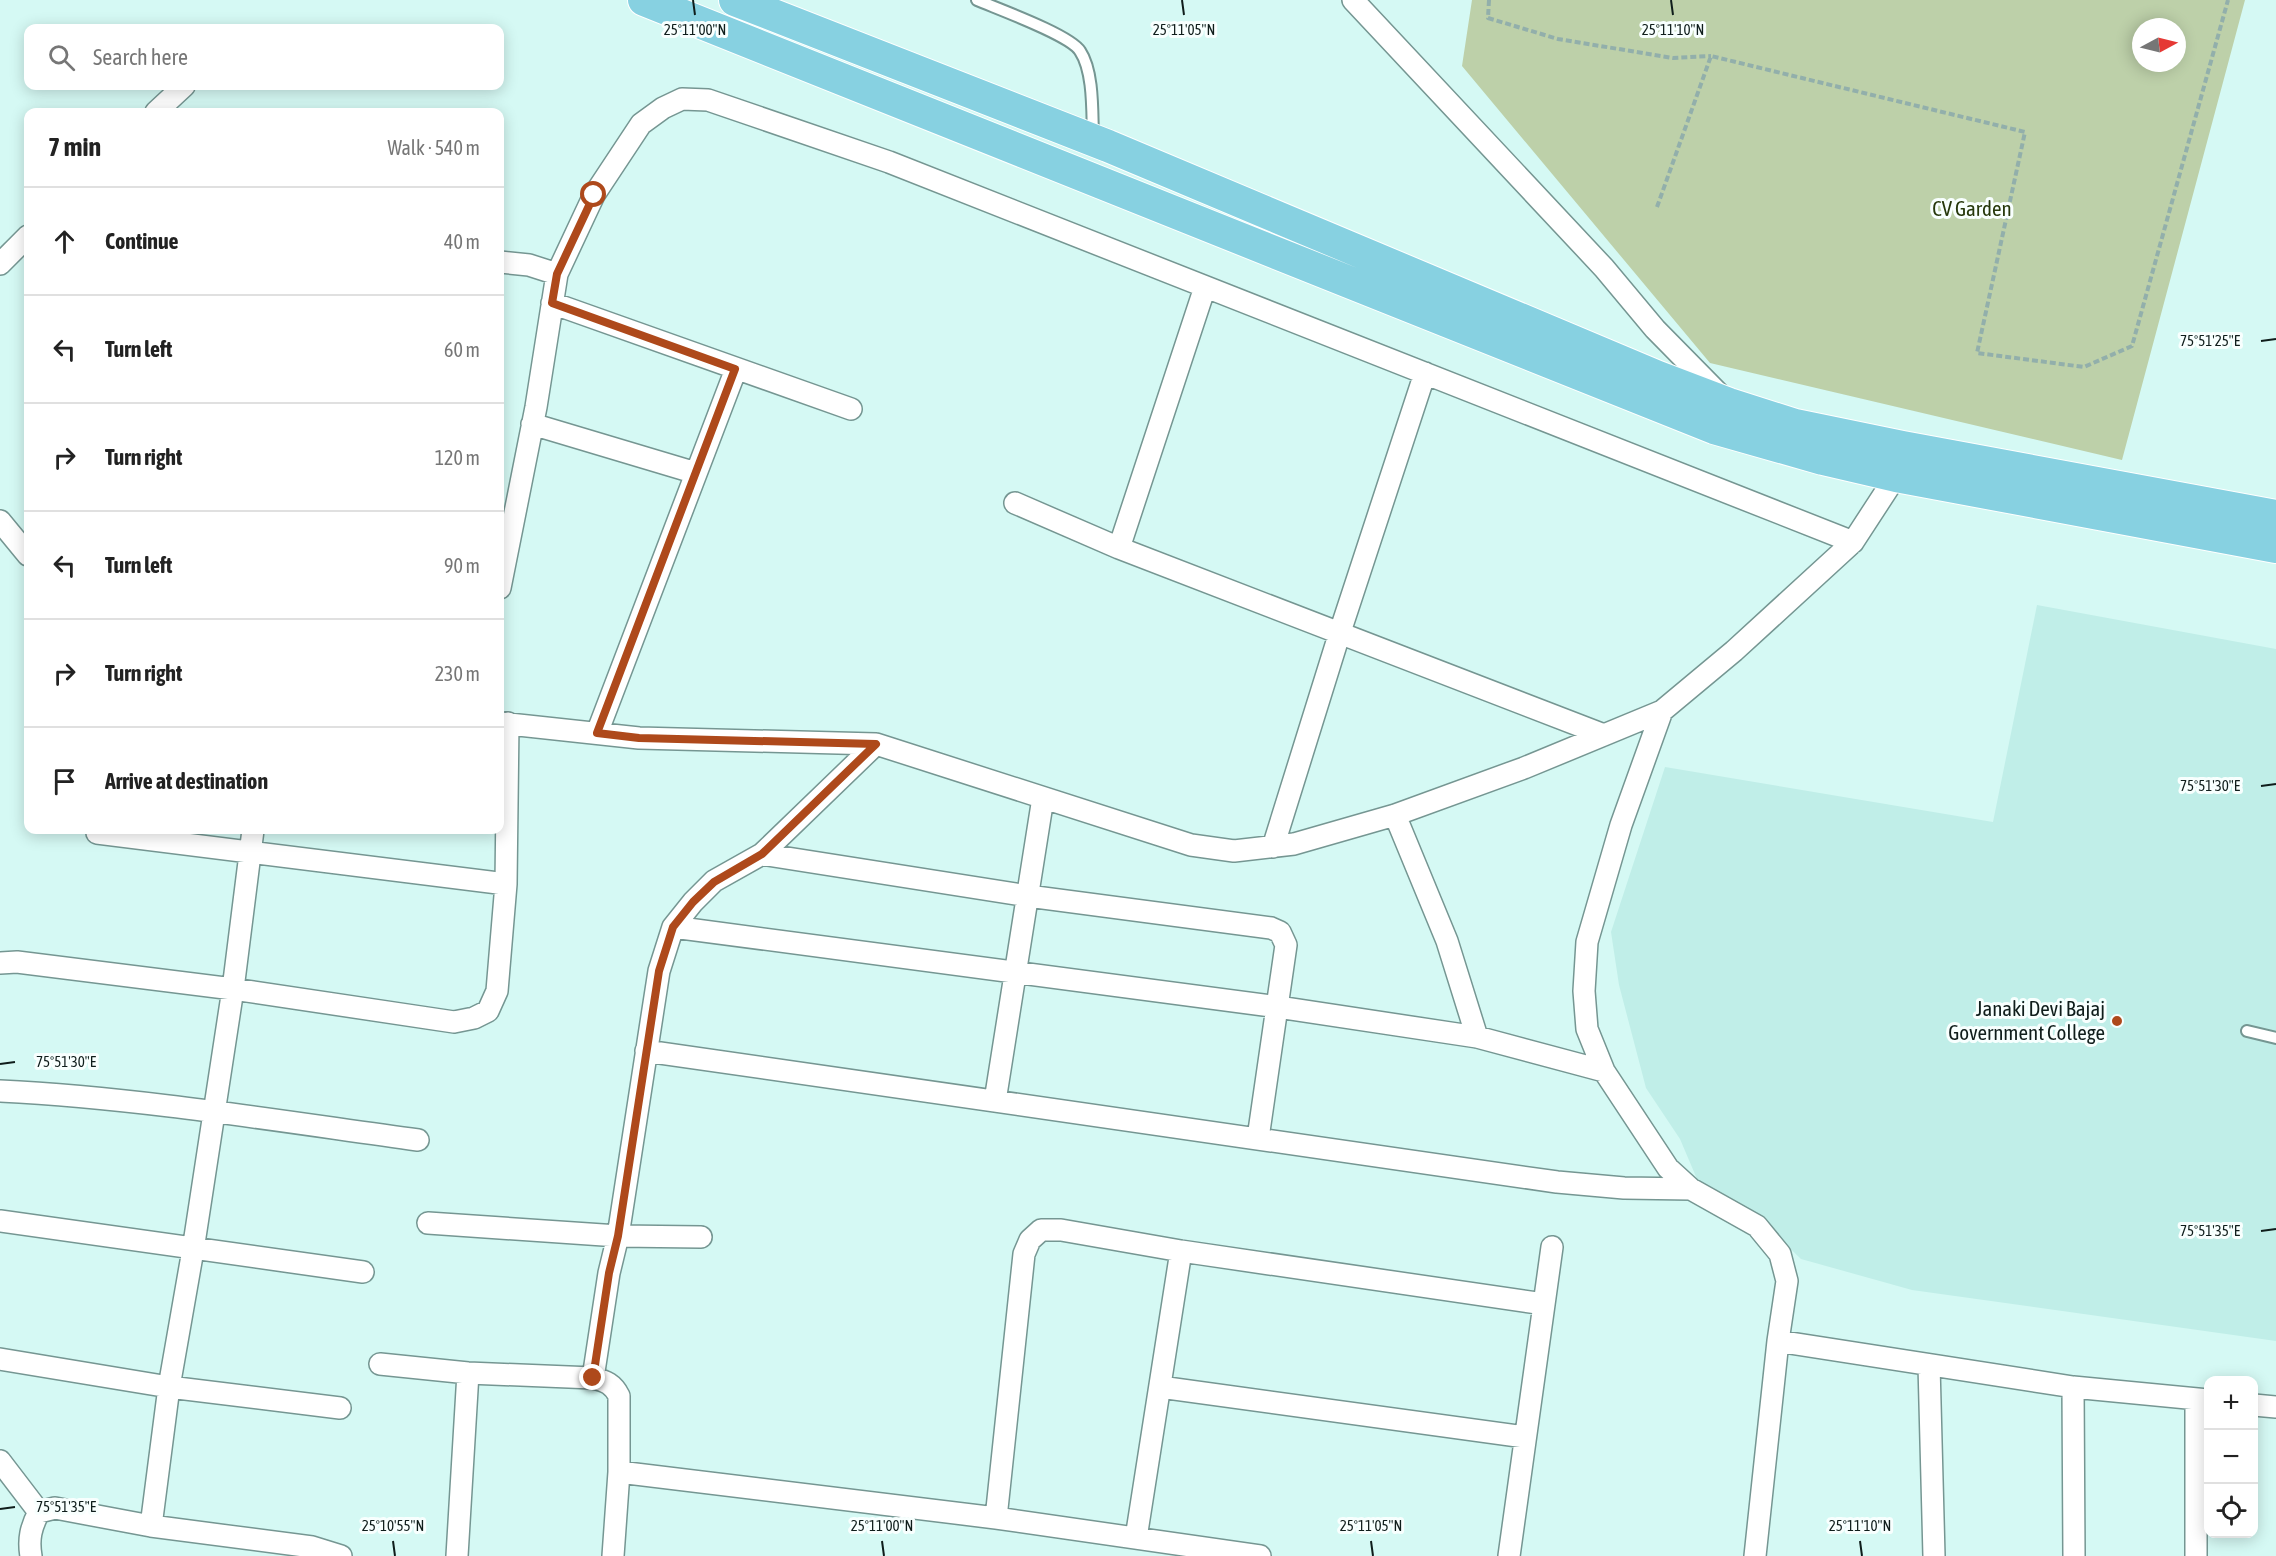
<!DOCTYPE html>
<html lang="en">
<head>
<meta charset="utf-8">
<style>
  body { margin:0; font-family:"Asap Condensed",sans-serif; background:#f6f6f6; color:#222 }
  .controls { position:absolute; right:18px; bottom:18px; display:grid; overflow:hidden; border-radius:12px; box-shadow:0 3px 15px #0003 }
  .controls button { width:54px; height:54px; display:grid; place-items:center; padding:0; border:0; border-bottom:2px solid #e0e0e0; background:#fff; color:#222; font:30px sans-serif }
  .compass { position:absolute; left:2132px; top:18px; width:54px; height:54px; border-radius:50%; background:#fff; box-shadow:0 3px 15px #0003; rotate:83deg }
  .stop { position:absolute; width:18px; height:18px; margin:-14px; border:4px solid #ae491b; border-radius:50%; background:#fff }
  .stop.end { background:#ae491b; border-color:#fff; box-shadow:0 2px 6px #0008 }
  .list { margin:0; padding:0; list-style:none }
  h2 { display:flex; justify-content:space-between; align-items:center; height:78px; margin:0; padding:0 24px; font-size:26px }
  h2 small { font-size:20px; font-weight:400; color:#767676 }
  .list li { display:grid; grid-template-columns:39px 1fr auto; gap:18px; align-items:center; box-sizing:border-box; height:108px; padding:0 24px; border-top:2px solid #e0e0e0 }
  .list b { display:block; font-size:22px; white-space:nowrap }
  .list em { font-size:20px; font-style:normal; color:#767676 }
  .icon { flex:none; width:33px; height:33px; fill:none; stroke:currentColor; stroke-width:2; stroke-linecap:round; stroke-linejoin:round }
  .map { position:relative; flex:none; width:2276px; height:1556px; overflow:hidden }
  .search { position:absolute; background:#fff; box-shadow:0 3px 15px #0003; left:24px; top:24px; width:480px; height:66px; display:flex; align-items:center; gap:15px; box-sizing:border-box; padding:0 21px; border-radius:12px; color:#767676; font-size:22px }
  .panel { position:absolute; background:#fff; box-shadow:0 3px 15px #0003; left:24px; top:108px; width:480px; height:726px; border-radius:12px }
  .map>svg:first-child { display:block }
  .built { fill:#c0eee8 }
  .green { fill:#bdd0a9; fill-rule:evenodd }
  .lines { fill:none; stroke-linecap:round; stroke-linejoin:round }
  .lane-casing { stroke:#759692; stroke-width:14 }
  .street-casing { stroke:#759692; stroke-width:24 }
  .primary-casing { stroke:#fff; stroke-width:34 }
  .path { stroke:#92afab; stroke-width:4; stroke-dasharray:6 3; stroke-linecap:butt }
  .lane { stroke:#fff; stroke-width:10 }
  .street { stroke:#fff; stroke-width:21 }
  .primary { stroke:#87d1e1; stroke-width:32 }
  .route { stroke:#ae491b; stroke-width:8 }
  .ticks { fill:none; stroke:#0f1d1b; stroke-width:2 }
  .poi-dot { fill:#ae491b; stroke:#f8fffe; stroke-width:2 }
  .labels { text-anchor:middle; stroke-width:6; stroke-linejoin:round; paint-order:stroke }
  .park-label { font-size:21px; fill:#26380b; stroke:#f8fffe }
  .poi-label { font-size:21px; fill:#0f1d1b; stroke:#f8fffe; text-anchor:end }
  .ticks-label { font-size:15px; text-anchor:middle; fill:#0f1d1b; stroke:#f8fffe; stroke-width:6; stroke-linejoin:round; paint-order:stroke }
</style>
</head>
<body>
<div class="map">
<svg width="2276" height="1556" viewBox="0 0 2276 1556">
  <rect width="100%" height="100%" fill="#d5f9f4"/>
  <path class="built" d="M2037 605 2276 649V1341L1912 1290 1801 1259 1774 1233 1697 1179 1680 1139 1646 1088 1619 985 1611 932 1665 767 1993 822Z"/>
  <path class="green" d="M1472 0H2245L2122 460 1710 363 1462 66ZM2141 27H2177V63H2141Z"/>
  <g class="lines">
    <defs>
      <path id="lane" d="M977 0C998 9 1070 35 1080 51 1094 72 1092 113 1093 137
        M2247 1031 2276 1038"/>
      <path id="street" d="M1353 0 1604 268 1655 329 1722 397
        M156 112 184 86
        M500 262 529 265 557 274
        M0 264 28 236
        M552 303 851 409
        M532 424 696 473
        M1015 503 1119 548 1604 735
        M0 521 28 555
        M1119 548 1205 287
        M500 588 536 407 557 274 594 195 641 124 663 108 682 99 708 100 889 162 1853 542
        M1662 711 1621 825 1587 942 1584 991 1587 1029 1604 1071 1668 1168 1691 1189 1757 1226 1780 1254 1787 1281 1778 1341 1755 1556
        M500 723 639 738 876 744 1191 845 1234 851 1294 844 1395 815 1524 768 1662 711 1734 651 1853 542 1896 476 1899 465
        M597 733 736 369
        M1395 815 1447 941 1477 1037
        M97 833 506 884
        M1273 847 1340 632 1425 373
        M762 854 1028 896 1271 928 1280 932 1286 945 1258 1138
        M673 927 1278 1007 1477 1037 1604 1071
        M0 963 17 962 233 989 454 1022 474 1018 488 1011 497 991 506 884 508 723
        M646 1051 1557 1182 1624 1188 1691 1189
        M0 1091C140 1098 279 1121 418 1140
        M995 1101 1043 798
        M0 1221 363 1272
        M428 1223 618 1236 701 1237
        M1778 1341 2073 1387 2208 1400
        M0 1359 169 1387 340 1408
        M380 1364 468 1373 593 1378C606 1381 613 1384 619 1396V1472L613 1556
        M1929 1365 1934 1556
        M593 1378 609 1273 618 1236 659 971 673 927 693 902 714 881 762 854 876 744
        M1160 1387 1525 1437
        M2073 1387 2074 1556
        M2254 1405 2276 1407
        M0 1461 39 1512
        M619 1472 996 1518 1260 1556
        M996 1518 1024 1254 1030 1240 1041 1230H1061L1181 1251 1544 1304
        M151 1526 169 1387 193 1250 233 989 253 830
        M1136 1538 1181 1251
        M31 1556C28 1539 31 1527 39 1512L55 1508 151 1526 312 1547 341 1556
        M457 1556 468 1373
        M1509 1556 1552 1247
        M2196 1556V1399"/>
      <path id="primary" d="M644 0 1714 428 1823 459 1896 476 2276 547
        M735 0 1108 146 1658 377 1729 404 1795 425 1902 447 2276 516"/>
    </defs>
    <use href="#lane" class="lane-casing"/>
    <use href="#street" class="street-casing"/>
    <use href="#primary" class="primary-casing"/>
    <path class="path" d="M1489 0 1488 18 1558 39 1673 58 1711 56
      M1657 207 1711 56 2025 132 1977 353 2084 367 2132 346 2228 0"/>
    <use href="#lane" class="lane"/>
    <use href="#street" class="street"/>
    <use href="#primary" class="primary"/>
  </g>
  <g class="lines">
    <path class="route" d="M593 1378 609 1273 618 1236 659 971 673 927 693 902 714 882 762 854 876 744 639 738 597 733 735 369 552 303 557 274 594 195"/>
  </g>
  <path class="ticks" d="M693 0 695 15M1182 0 1184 15M1671 0 1673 15M2261 341 2276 339M2261 786 2276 784M0 1064 15 1062M2261 1231 2276 1229M0 1509 15 1507M393 1541 395 1556M882 1541 884 1556M1371 1541 1373 1556M1860 1541 1862 1556"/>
  <circle class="poi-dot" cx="2117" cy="1021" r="6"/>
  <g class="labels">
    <g class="park-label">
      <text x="1972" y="216">CV Garden</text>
    </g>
    <g class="poi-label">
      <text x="2105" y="1016">Janaki Devi Bajaj<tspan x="2105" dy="24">Government College</tspan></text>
    </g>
  </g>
  <g class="ticks-label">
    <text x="695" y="35">25°11'00"N</text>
    <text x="1184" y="35">25°11'05"N</text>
    <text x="1673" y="35">25°11'10"N</text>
    <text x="2210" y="346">75°51'25"E</text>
    <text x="2210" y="791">75°51'30"E</text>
    <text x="66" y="1067">75°51'30"E</text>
    <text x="2210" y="1236">75°51'35"E</text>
    <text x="66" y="1512">75°51'35"E</text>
    <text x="393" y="1531">25°10'55"N</text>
    <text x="882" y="1531">25°11'00"N</text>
    <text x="1371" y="1531">25°11'05"N</text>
    <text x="1860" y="1531">25°11'10"N</text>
  </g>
</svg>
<div class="controls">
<button>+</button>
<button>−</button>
<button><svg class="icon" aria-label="locate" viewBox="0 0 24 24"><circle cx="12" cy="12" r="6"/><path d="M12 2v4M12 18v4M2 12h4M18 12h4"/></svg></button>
</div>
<svg class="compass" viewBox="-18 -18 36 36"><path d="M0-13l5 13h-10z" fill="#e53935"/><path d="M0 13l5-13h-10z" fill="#767676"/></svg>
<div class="stop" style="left:594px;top:195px"></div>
<div class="stop end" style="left:593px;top:1378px"></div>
<div class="search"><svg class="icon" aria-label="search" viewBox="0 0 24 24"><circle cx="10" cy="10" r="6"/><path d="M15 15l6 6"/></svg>Search here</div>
<section class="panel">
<h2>7 min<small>Walk · 540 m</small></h2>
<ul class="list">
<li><svg class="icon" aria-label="ahead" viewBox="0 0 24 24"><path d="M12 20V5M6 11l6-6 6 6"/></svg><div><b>Continue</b></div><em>40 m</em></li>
<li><svg class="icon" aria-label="left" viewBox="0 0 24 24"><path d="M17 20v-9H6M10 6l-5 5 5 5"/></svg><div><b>Turn left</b></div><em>60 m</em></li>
<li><svg class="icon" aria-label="right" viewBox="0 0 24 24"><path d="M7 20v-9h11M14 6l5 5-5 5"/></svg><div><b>Turn right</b></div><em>120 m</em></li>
<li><svg class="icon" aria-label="left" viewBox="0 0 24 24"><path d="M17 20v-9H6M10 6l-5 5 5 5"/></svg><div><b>Turn left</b></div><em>90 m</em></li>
<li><svg class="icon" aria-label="right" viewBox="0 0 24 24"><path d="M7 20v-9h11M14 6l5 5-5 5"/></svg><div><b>Turn right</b></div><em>230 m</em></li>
<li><svg class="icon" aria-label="arrive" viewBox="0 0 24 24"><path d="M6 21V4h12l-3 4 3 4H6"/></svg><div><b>Arrive at destination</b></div></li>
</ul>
</section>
</div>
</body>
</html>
